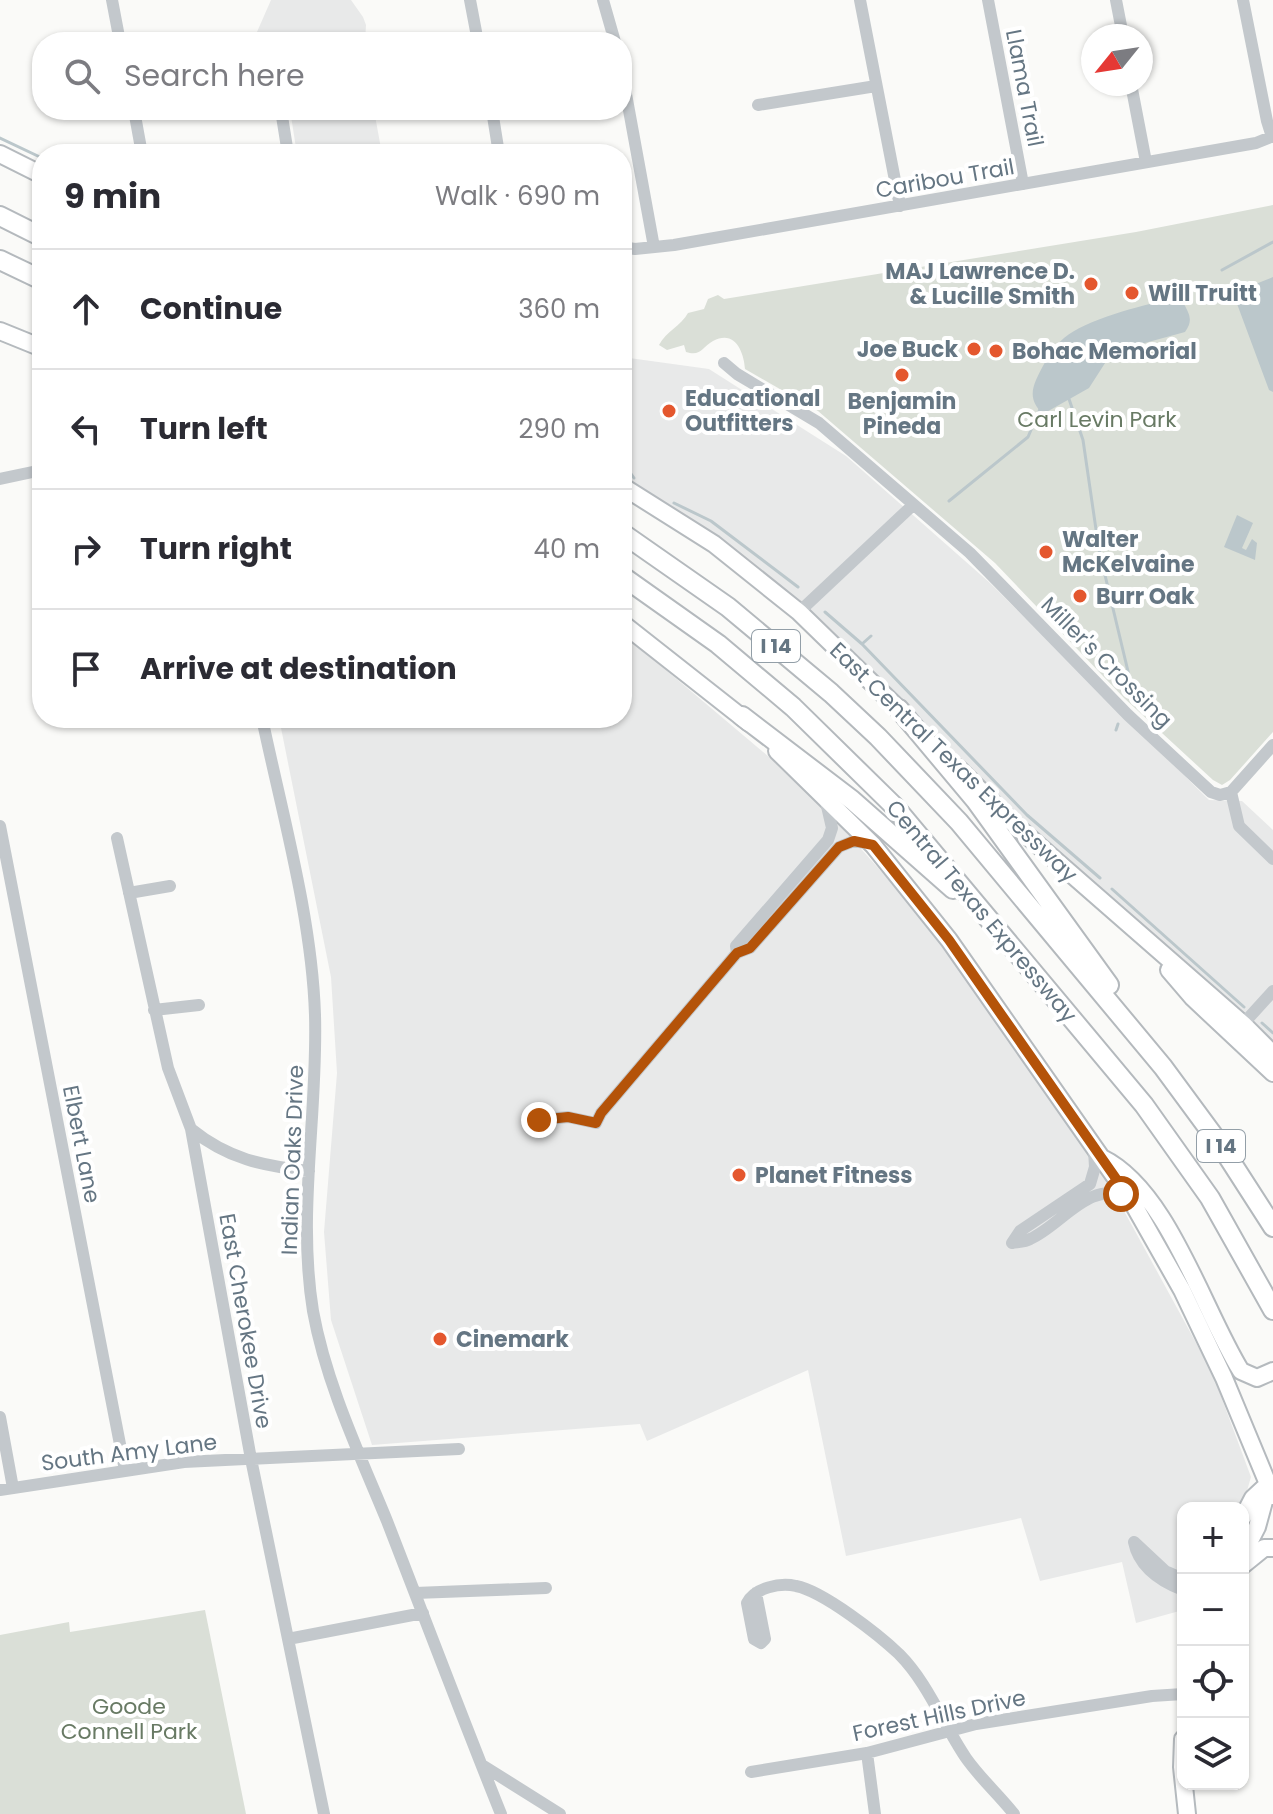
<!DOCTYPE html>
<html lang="en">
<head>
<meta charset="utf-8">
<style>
  body { margin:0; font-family:Poppins,sans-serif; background:#f7f7f7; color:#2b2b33 }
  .controls { position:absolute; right:24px; bottom:24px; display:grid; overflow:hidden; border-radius:16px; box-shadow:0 2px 6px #0004 }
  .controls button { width:72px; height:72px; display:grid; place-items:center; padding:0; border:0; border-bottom:2px solid #e1e1e2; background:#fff; color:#2b2b33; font:40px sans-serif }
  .compass { position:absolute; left:1081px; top:24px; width:72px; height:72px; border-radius:50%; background:#fff; box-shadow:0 2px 6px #0004; rotate:240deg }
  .stop { position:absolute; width:24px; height:24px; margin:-18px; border:6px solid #b45309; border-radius:50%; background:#fff }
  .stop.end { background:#b45309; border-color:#fff; box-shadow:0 2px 8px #0008 }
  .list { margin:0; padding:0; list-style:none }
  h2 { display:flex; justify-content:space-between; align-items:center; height:104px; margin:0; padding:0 32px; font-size:34px }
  h2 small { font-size:26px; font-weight:400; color:#7c7c81 }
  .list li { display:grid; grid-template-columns:52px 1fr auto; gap:24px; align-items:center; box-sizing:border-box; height:120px; padding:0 32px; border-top:2px solid #e1e1e2 }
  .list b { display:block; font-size:30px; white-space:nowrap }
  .list em { font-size:26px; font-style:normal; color:#7c7c81 }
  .icon { flex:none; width:44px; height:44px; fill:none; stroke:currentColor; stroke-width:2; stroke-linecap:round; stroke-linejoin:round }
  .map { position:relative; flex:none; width:1273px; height:1814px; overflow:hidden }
  .search { position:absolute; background:#fff; box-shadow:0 2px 6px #0004; left:32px; top:32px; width:600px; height:88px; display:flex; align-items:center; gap:20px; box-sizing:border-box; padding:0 28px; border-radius:32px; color:#7c7c81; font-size:30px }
  .panel { position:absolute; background:#fff; box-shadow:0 2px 6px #0004; left:32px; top:144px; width:600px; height:584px; border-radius:32px }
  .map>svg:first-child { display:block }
  .built { fill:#e8e9e9 }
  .green { fill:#dadfd7 }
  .water { fill:#bbc7cb }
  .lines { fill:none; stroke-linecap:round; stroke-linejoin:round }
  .stream { stroke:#bbc7cb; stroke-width:3 }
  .major-casing { stroke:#b5babe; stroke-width:20 }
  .highway-casing { stroke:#b4b9bd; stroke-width:22 }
  .minor { stroke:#c3c8cc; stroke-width:12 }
  .major { stroke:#fff; stroke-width:16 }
  .highway { stroke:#fff; stroke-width:18 }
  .route { stroke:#b45309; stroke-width:10 }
  .poi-dot { fill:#e4572e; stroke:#fff; stroke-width:3 }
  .labels { text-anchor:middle; stroke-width:8; stroke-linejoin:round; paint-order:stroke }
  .shield { fill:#fff; stroke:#939fa8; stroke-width:2 }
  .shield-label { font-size:20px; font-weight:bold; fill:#657683 }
  .street-label { font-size:22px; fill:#657683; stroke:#fff }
  .poi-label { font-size:22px; font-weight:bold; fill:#657683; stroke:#fff; text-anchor:start }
  .park-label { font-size:22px; fill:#687a64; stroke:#fff }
</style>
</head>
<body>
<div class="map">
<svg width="1273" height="1814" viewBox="0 0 1273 1814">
  <rect width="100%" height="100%" fill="#fafaf8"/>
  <path class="built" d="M271 0H351L363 17 366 25 365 42H256L253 41Z
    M290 110H374L382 154H297Z
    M622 357 709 369 846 456 990 583 1209 800 1242 801 1273 830V1042L1055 851 794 598 683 516 622 481Z
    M622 637 641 649 782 768 846 832 938 935 1106 1178 1212 1372 1251 1477 1242 1508H1183V1610L1136 1623 1122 1562 1040 1581 1021 1518 846 1556 808 1370 647 1441 640 1424 372 1445 331 1320 324 1232 337 1073 331 977 279 718H622Z"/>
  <path class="green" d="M1273 205V732L1230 780 1222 785 1213 780 1124 698 995 563 818 411 745 369C744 352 735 329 713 341 702 347 701 357 686 352L684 345 667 350 659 345C666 331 681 326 688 313L704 309 708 299 718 295 724 299 1136 232Z
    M205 1610 246 1814H0V1635L69 1622 70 1632Z"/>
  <path class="water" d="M1273 277V392L1269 390 1233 293Z
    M1169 300 1184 304C1190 315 1193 321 1185 332L1119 350 1107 360 1089 388 1043 414C1032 403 1030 394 1036 380 1043 365 1052 348 1064 338 1085 320 1141 305 1169 300Z
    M1237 515 1253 523 1242 548 1246 550 1252 539 1257 543 1255 560 1224 547Z"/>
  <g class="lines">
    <path class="stream" d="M0 138 42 158
      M1222 270 1273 242
      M1182 305 1189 298
      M1069 399 1083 440 1099 550 1132 688
      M624 464 634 478
      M949 501 1028 437 1040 409
      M674 503 711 521 798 587
      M825 612 862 644 1027 815 1100 878
      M862 644 871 636
      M1116 730 1118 724
      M1112 889 1244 1007
      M1262 1023 1273 1033"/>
    <defs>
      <path id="major" d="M0 154 42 175
        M0 331 42 348
        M622 486 714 544 799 612 907 717
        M622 623 749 723
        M777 751 873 845 949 940 1131 1200 1182 1290 1224 1378 1273 1496
        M958 768 1013 823 1243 1024 1273 1054
        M1169 970 1193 998 1273 1073
        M1102 1158C1168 1190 1203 1310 1241 1371L1257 1378 1273 1371
        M1243 1517 1253 1498 1267 1485
        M1243 1554 1257 1527 1269 1483
        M1243 1565 1264 1548H1273
        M1183 1739 1182 1767 1187 1814"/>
      <path id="highway" d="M0 216 42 237
        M0 260 42 280
        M622 533 728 607 831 693 878 737 959 822 1163 1067 1219 1143 1273 1227
        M622 576 718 644 793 707 895 807 1144 1105 1210 1198 1273 1310
        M899 709 976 801 1109 985
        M742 716 852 800 953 889"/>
    </defs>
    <use href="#major" class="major-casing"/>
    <use href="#highway" class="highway-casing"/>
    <path class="minor" d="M112 0 120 42
      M470 0 478 42
      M603 0 615 42
      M860 0 900 206
      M988 0 1023 184
      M1116 0 1123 36
      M1243 0 1267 121 1272 137
      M622 72 654 247
      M1131 84 1146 162
      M758 105 876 86
      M134 110 142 154
      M281 110 288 154
      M492 110 499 154
      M622 247 635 249 674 245 1256 143 1273 136
      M724 363 737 374 819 423 970 553 1128 715 1211 792 1220 795 1231 792 1273 745
      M0 479 42 470
      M799 612 913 505
      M262 718C282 813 312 918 315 1015 318 1113 297 1213 313 1311 326 1383 359 1453 387 1521 425 1619 462 1717 501 1814
      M1231 792 1239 826 1273 859
      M0 826 125 1470
      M117 838 168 1068 191 1129 251 1459 324 1814
      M129 893 170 886
      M737 953 750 948 839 847 854 841 873 845
      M154 1010 199 1005
      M1243 1024 1273 991
      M539 1120 568 1117 596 1123 601 1113 737 953 736 946 828 840 832 828 826 802
      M191 1129C228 1159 263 1166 309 1171
      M1012 1243 1020 1231 1090 1184 1095 1167 1094 1150
      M1012 1243C1017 1242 1025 1242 1030 1239 1062 1225 1091 1177 1128 1199
      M0 1417 13 1488
      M0 1490 184 1462 459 1449
      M1134 1542C1139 1567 1160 1581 1183 1590
      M1134 1542 1165 1571 1183 1579
      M415 1593 546 1588
      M756 1593 765 1639 761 1643 754 1639 747 1603C755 1588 780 1582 796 1586 823 1591 879 1635 899 1654 928 1683 943 1724 966 1758 980 1778 999 1795 1014 1814
      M288 1639 423 1613
      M867 1753 875 1814
      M482 1765 560 1814
      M751 1772 867 1753 976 1724 1152 1696 1183 1694"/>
    <use href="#major" class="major"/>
    <use href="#highway" class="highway"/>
  </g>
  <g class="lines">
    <path class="route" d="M539 1120 568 1117 596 1123 601 1113 737 953 750 948 839 847 854 841 873 845 949 940 1131 1200 1121 1194"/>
  </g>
  <g class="poi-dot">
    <circle cx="1091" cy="284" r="8"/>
    <circle cx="1132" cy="293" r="8"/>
    <circle cx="974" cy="349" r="8"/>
    <circle cx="996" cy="351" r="8"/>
    <circle cx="902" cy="375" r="8"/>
    <circle cx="669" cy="411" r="8"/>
    <circle cx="1046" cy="552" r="8"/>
    <circle cx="1080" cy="596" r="8"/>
    <circle cx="739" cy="1175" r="8"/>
    <circle cx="440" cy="1339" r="8"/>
  </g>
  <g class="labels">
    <g class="shield">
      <rect x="752" y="630" width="48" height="32" rx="6"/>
      <rect x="1197" y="1130" width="48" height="32" rx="6"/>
    </g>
    <g class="shield-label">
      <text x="776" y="653">I 14</text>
      <text x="1221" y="1153">I 14</text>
    </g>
    <g class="street-label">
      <text transform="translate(1025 88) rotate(79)" y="8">Llama Trail</text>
      <text transform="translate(945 178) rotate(-10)" y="8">Caribou Trail</text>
      <text transform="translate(1107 662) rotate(45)" y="8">Miller's Crossing</text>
      <text transform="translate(954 762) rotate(44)" y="8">East Central Texas Expressway</text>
      <text transform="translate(982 911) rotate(50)" y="8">Central Texas Expressway</text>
      <text transform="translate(82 1144) rotate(79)" y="8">Elbert Lane</text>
      <text transform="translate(292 1160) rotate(-88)" y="8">Indian Oaks Drive</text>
      <text transform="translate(246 1321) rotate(80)" y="8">East Cherokee Drive</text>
      <text transform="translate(129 1452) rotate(-7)" y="8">South Amy Lane</text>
      <text transform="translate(939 1715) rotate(-12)" y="8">Forest Hills Drive</text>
    </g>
    <g class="poi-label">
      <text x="1075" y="279" text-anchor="end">MAJ Lawrence D.<tspan x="1075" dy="25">&amp; Lucille Smith</tspan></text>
      <text x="1148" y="301">Will Truitt</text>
      <text x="958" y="357" text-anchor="end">Joe Buck</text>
      <text x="1012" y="359">Bohac Memorial</text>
      <text x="685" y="406">Educational<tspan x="685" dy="25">Outfitters</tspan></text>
      <text x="902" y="409" text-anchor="middle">Benjamin<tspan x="902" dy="25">Pineda</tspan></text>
      <text x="1062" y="547">Walter<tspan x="1062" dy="25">McKelvaine</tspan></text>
      <text x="1096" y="604">Burr Oak</text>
      <text x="755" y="1183">Planet Fitness</text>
      <text x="456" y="1347">Cinemark</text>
    </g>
    <g class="park-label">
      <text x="1097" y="427">Carl Levin Park</text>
      <text x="129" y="1714">Goode<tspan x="129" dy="25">Connell Park</tspan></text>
    </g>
  </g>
</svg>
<div class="controls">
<button>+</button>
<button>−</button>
<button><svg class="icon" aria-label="locate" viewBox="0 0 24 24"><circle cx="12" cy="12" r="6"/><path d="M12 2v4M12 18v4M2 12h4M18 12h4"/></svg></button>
<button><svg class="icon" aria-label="layers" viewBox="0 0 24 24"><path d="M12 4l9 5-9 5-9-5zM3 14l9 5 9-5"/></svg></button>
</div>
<svg class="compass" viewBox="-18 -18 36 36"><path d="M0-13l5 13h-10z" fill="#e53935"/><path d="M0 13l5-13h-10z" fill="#7c7c81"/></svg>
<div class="stop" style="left:1121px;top:1194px"></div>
<div class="stop end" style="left:539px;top:1120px"></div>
<div class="search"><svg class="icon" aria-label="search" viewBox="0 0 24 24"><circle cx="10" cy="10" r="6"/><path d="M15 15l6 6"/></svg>Search here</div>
<section class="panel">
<h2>9 min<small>Walk · 690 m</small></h2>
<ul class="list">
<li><svg class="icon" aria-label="ahead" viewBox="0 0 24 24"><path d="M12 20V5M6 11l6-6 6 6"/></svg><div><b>Continue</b></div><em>360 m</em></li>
<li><svg class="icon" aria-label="left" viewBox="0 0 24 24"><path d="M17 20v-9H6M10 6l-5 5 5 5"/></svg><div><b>Turn left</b></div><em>290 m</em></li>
<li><svg class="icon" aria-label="right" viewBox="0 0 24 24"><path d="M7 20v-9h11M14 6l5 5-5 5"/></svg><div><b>Turn right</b></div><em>40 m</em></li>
<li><svg class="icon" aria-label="arrive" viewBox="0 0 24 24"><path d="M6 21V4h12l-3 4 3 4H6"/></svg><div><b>Arrive at destination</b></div></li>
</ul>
</section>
</div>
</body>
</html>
